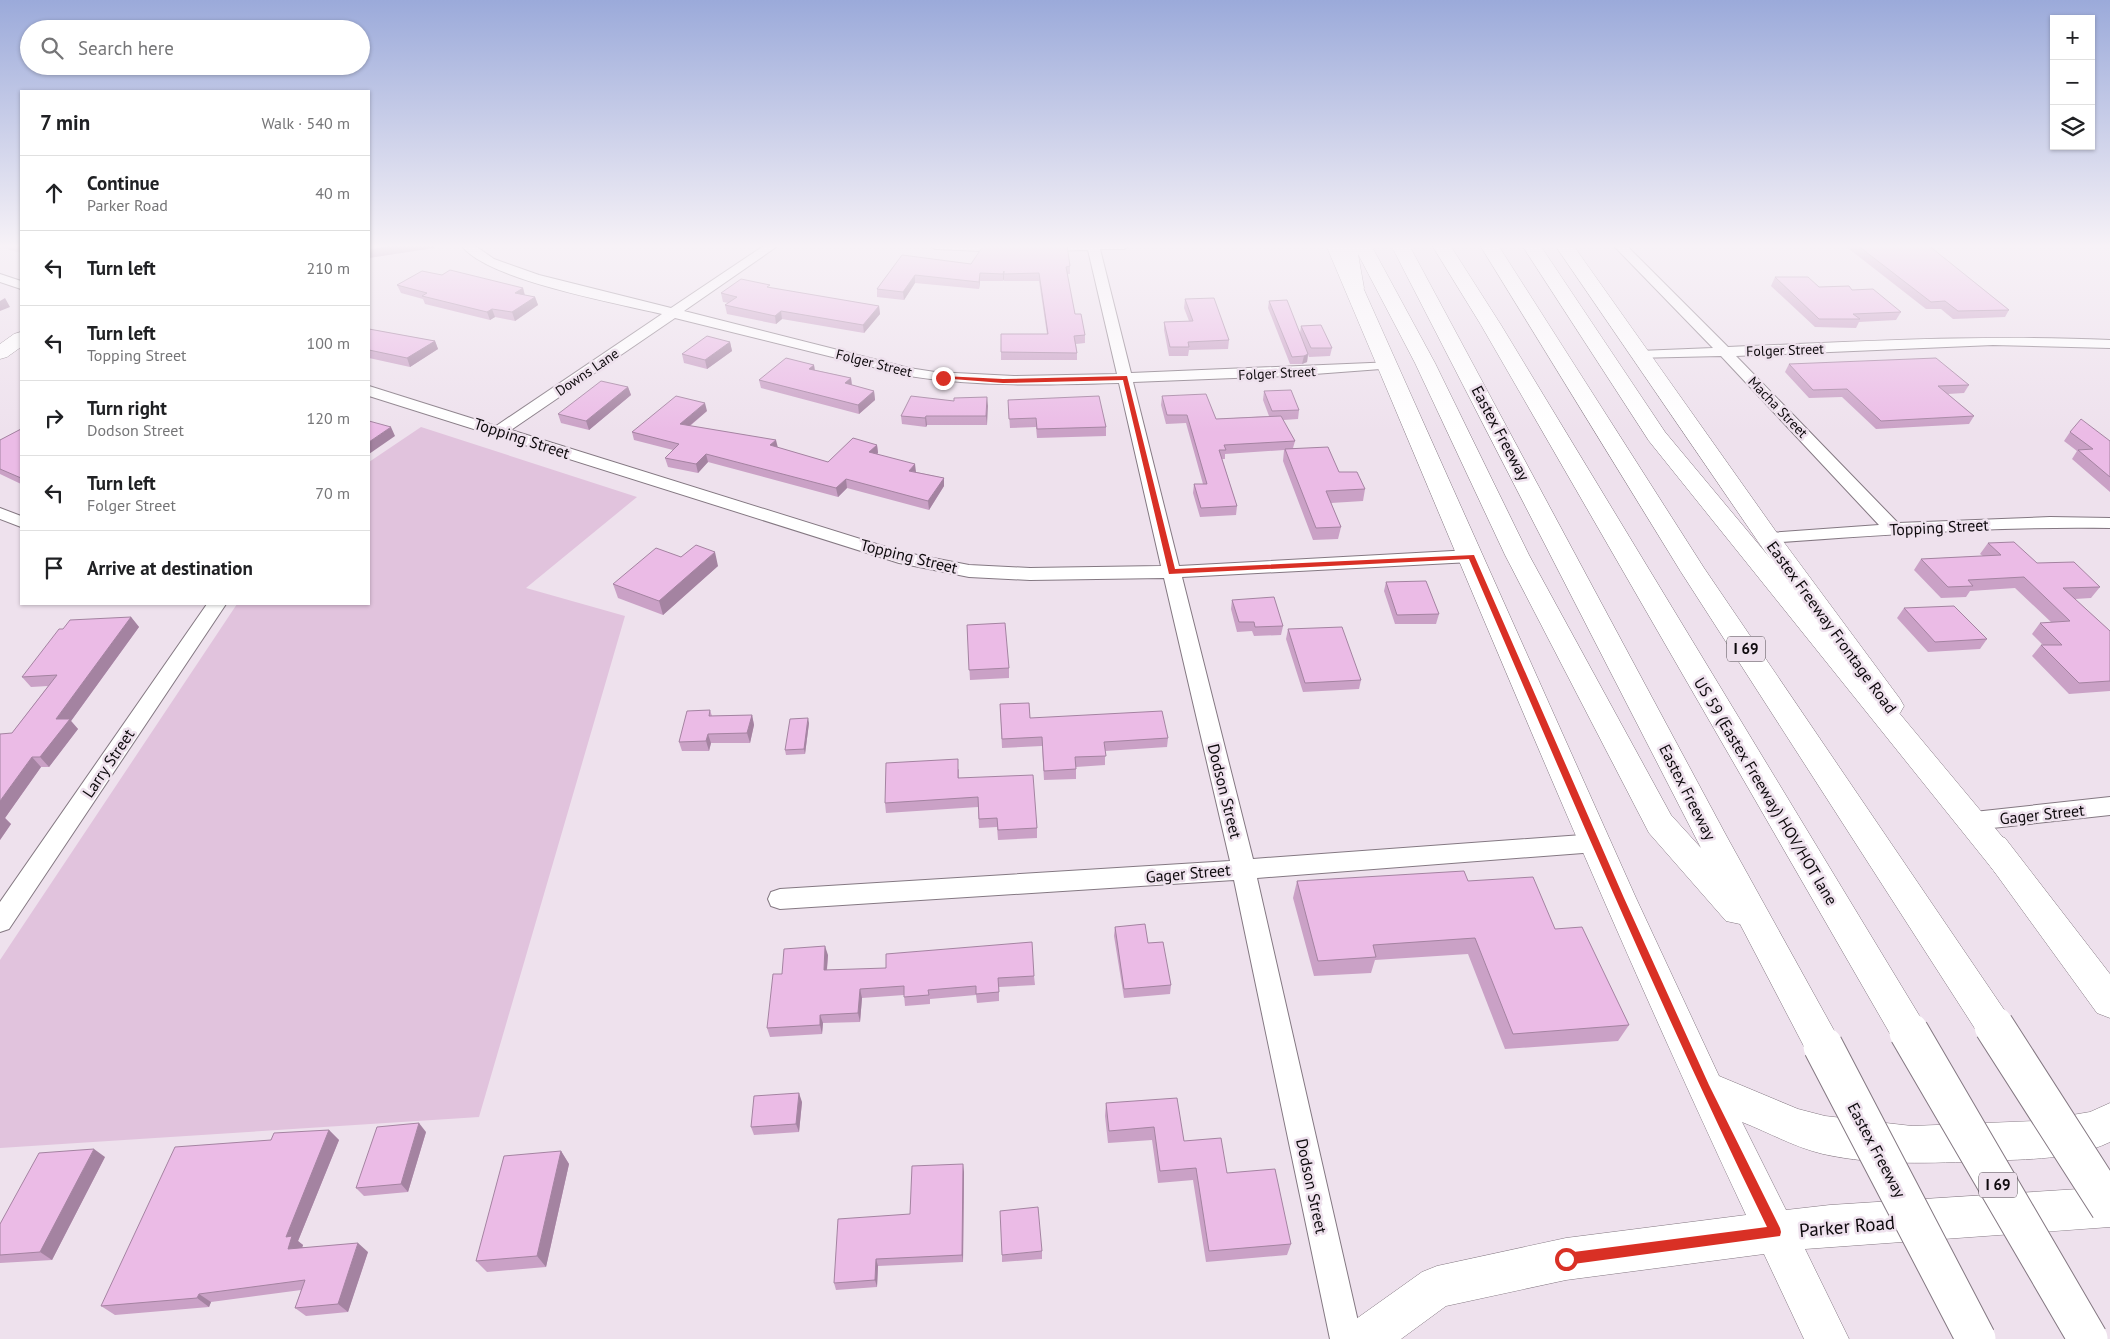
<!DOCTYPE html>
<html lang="en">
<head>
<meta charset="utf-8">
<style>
  body { margin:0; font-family:"PT Sans",sans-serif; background:#f2f2f2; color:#202124 }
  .controls { position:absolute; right:15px; top:15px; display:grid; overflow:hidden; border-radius:0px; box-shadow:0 1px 4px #0004 }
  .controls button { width:45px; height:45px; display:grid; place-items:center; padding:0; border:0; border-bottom:1px solid #e0e0e0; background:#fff; color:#202124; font:25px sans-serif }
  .stop { position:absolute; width:15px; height:15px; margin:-11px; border:4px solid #d93025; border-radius:50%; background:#fff }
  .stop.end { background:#d93025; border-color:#fff; box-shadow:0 1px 5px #0008 }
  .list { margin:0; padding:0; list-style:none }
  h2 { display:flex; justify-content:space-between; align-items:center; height:65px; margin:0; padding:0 20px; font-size:21px }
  h2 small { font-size:16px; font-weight:400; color:#757577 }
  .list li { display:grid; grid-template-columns:32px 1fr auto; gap:15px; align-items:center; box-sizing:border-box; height:75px; padding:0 20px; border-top:1px solid #e0e0e0 }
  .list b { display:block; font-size:19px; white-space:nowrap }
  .list p { margin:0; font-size:16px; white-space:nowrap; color:#757577 }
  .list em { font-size:16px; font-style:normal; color:#757577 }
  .icon { flex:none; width:28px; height:28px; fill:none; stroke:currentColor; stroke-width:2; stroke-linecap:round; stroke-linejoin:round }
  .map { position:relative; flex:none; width:2110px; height:1339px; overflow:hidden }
  .search { position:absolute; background:#fff; box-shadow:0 1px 4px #0004; left:20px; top:20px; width:350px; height:55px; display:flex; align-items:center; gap:12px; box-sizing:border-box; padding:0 18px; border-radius:28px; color:#757577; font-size:19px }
  .panel { position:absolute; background:#fff; box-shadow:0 1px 4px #0004; left:20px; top:90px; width:350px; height:515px; border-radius:0px }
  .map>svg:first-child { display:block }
  .green { fill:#e1c3dd }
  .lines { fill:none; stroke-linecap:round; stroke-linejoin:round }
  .street-casing { stroke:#847882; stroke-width:2 }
  .secondary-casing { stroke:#847882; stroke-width:1 }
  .highway-casing { stroke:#847882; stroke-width:1 }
  .street { fill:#fff; fill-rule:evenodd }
  .secondary { fill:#fff; fill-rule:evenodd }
  .highway { fill:#fff; fill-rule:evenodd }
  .highway-bridge-casing { stroke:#847882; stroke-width:41; stroke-linecap:butt }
  .highway-bridge { stroke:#fff; stroke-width:39 }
  .wall { fill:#caa1c6 }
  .shaded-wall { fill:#a483a1 }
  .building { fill:#ebbbe6; stroke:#a483a1 }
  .route { fill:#d93025 }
  .labels { text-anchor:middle; stroke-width:5; stroke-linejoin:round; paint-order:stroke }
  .far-street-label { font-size:14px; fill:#0e0a0d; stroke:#eee1ed }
  .shield { fill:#eee1ed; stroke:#514a50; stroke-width:1 }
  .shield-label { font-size:15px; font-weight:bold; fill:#0e0a0d }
  .street-label { font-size:16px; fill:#0e0a0d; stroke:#eee1ed }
  .near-street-label { font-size:19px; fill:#0e0a0d; stroke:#eee1ed }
</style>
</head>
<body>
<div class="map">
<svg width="2110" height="1339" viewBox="0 0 2110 1339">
  <rect width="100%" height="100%" fill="#eee1ed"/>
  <path class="green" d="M421 427 637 497 526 588 625 616 479 1117 0 1148V960L237 604H369V462Z"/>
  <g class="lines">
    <defs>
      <path id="street" d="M461 245H474L494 259 539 275 671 308 765 245H779L684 311 909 368 935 372 1014 376 1117 374 1088 250 1041 251 1035 247 1036 245H1130L1124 249H1100L1131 373 1394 362 1396 365 1394 368 1288 376 1133 382 1179 566 1471 550 1477 552 1480 556 1477 560 1471 562 1182 577 1253 859 1596 834 1604 836 1608 843 1604 850 1596 852 1257 878 1362 1339H1330L1234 880 780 909 771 906 768 899 771 892 780 889 1230 861 1164 578 1030 580 969 577 899 563 369 396V386L496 426 662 314C617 303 486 280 461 245ZM675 318 909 376C979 387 1048 385 1119 383L1161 566 1030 568 969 565 902 552 511 430Z
        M929 245H1010L1013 248 1007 252 935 249Z
        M1613 245H1626L1728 347C1856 342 1982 334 2110 340V348L1993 345 1736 356 1898 523 2050 517 2110 518V528C1996 526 1882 535 1768 543L1762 542 1759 538 1762 534 1768 533 1879 525 1721 356 1634 358 1632 355 1639 351 1713 348Z
        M0 274 21 281V289L0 282Z
        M0 508 21 516V527L0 519Z
        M207 604H226L9 929 0 932V902Z
        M2110 797V815L1974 830 1966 827 1963 821 1966 815 1974 812Z"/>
      <path id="secondary" d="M1326 245H1344L1636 898 1719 1076 1798 1109 1825 1116 1912 1126 2036 1121 2090 1112 2110 1103V1142C2073 1160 2027 1159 1986 1161 1932 1163 1877 1166 1823 1154 1794 1147 1770 1133 1742 1122L1786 1210 1830 1205 2110 1187V1227L1805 1249 1849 1339H1804L1764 1254 1566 1280 1446 1306 1401 1339H1342L1349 1324 1422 1272 1437 1266 1566 1238 1746 1215C1596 896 1464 570 1326 245Z
        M1555 245H1573L1777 533 1900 699 1904 706 1900 713 1890 716 1880 713 1759 543Z
        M21 332V347L7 357 0 359V344L14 334Z
        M1994 834 2005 838 2110 974V1018L2097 1013 1983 856 1978 847 1983 838Z"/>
      <path id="highway" d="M1339 245H1371L1435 363 1529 555 1671 815 1701 848 1391 245H1409L1727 837 1836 1034 1841 1046 1836 1058 1823 1063 1810 1058 1740 924 1726 921 1649 833 1505 555 1415 363 1358 254 1364 288 1361 292H1349L1346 288Z
        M1432 245H1450L1501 325 1922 1020 1927 1032 1922 1044 1909 1049 1896 1044 1481 325Z
        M1480 245H1498L1704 568 2007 1014 2012 1026 2007 1038 1994 1042 1981 1038 1681 572Z
        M1522 245H1540L1665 432 2020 858 2025 867 2020 876 2009 880 1998 876 1649 441Z"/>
    </defs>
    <use href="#street" class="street-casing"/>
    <use href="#secondary" class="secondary-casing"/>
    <use href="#highway" class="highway-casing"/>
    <use href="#street" class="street"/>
    <use href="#secondary" class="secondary"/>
    <use href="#highway" class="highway"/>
    <defs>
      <path id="highway-bridge" d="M1994 1026 2110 1207
        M1909 1032 2088 1339
        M1823 1046 1976 1339"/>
    </defs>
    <use href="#highway-bridge" class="highway-bridge-casing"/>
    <use href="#highway-bridge" class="highway-bridge"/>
  </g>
  <path class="wall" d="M0 245H21V253L0 247Z
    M1844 245H1928L2009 310 2005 317 1953 319 1941 309H1926Z
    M902 255 971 264 1070 266V274H1067L1075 314 1085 335V343L1076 344 1077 353V360H1001V352L1047 334 1039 281H1004V279L1003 281H980L979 289 915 283 904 300 877 297V289Z
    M442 275 523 288 525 295 535 297 538 305 515 321 495 317 490 320 425 304 423 299 401 293 397 285Z
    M1775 277 1819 287 1852 290 1901 312 1896 320 1859 322 1856 328 1815 327 1771 286Z
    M770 288 879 306 880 314 864 333 782 319 776 324 727 314 725 305 729 303 723 302 721 293Z
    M1185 299 1229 340 1228 349 1189 350 1188 356H1169L1164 330V322L1189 321 1184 308Z
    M1269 301 1300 333 1301 326 1332 348 1330 356 1309 357 1306 350 1308 354 1307 362 1302 364H1290L1268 308Z
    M369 329 435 341 438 349 410 367 369 358Z
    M730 342 732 351 707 369 684 363 682 354Z
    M1789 364 1969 385 1964 393 1948 394 1974 416 1969 424 1876 429 1842 397 1809 398 1785 372Z
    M814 365 815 370 851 378 852 385 874 391 875 400 859 414 761 388 759 380Z
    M628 387 631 395 589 430 561 423 558 414Z
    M1264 391 1299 410 1298 419 1283 420 1295 441 1293 448 1339 472 1365 489 1363 501 1331 503 1341 527 1338 539 1313 540 1283 461 1284 450 1225 454V459H1222L1237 506 1236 515 1200 517 1193 493 1194 484H1203L1186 423 1166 424 1161 405 1162 396 1216 419 1269 416 1263 400Z
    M987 397V425H927L926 427 902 424 901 416 954 401Z
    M1008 400 1106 427V436L1037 438 1036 427 1010 428Z
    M707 411 690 426 778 448 828 462 877 445 878 453 877 454 916 472 944 478V486L929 510 847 488 838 497 708 462 698 473 668 467 665 458 673 450 634 440 632 432Z
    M21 429V484L0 474V440Z
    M2070 432 2110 441V492L2072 459 2077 451 2064 441Z
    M1988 543 2037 563 2100 587 2091 598 2075 599 2110 631V691L2069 694 2032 656 2041 645H2043L2032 634 2040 623 2051 622 2015 588 1970 591 1966 597 1941 598 1914 570 1921 559 1983 556 1980 554Z
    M681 557 718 566 663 615 618 598 613 584Z
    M1386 582 1439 614 1436 624H1395L1384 591Z
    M1232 600 1283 626 1281 635 1254 636 1252 631 1237 632 1231 609Z
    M1904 608 1987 639 1980 649 1928 652 1897 618Z
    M131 617 139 627 71 721 78 729 49 767H41L5 818 11 824 0 840 12 733 48 686 31 687 22 677Z
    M967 625 1009 668V678L970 680Z
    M1288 629 1361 680 1359 689 1303 692 1286 639Z
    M1000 704 1030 718 1168 738 1167 747 1105 751V765L1076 767V779L1044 780 1042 746 1002 748Z
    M710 710 712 716 752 715 754 725 750 743H711L709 751H682L679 742Z
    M809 723 805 754 786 755 785 750Z
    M959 769V778L1037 828V838L998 840 997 827 979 828 978 807 886 813 885 803Z
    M1297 881H1468L1555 929 1629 1025 1618 1041 1505 1049 1468 954 1375 960 1371 973 1314 976 1293 898Z
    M1115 927 1148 943 1171 985 1170 994 1124 998 1114 936Z
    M828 955 827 970 1034 976 1035 985 999 987V1001L977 1003 976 995 930 999V1004L905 1006 904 995 862 998 860 1022 823 1023 822 1034 770 1037 767 1028 782 974Z
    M802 1102 799 1132 754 1135 751 1127Z
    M1106 1103 1184 1141 1227 1173 1291 1244 1287 1255 1206 1262 1193 1180 1158 1183 1152 1140 1108 1143 1105 1116Z
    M329 1130 339 1140 298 1241 303 1245 302 1247 368 1252 348 1312 306 1316 295 1308 301 1290 211 1302 209 1307 115 1315 101 1306 271 1140Z
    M426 1132 408 1192 364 1196 356 1188Z
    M561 1151 569 1164 546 1267 487 1272 476 1261Z
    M105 1157 52 1260 0 1263V1224Z
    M964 1172 963 1262 878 1266 877 1287 836 1290 834 1283Z
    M1042 1251V1259L1002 1262V1255Z"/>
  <path class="shaded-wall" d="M398 245H434V248L369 258V250Z
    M1004 271V279L1003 281V274Z
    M980 273V281L979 289V282Z
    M915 275V283L904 300 903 292Z
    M523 288 525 297 515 293Z
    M535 297 538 305 515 321 512 312Z
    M5 298 10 307 0 311V301Z
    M879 306 880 314 864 333 863 325Z
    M492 309 495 317 490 320 487 312Z
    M781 311 782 319 776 324 775 316Z
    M435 341 438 349 410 367 407 358Z
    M730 342 732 351 707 369 705 360Z
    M1308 354 1307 362 1302 364 1304 356Z
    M814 365 815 374 809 369Z
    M851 378 852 387 845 383Z
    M628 387 631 395 589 430 586 421Z
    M874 391 875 400 859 414 858 405Z
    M987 397 988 406 987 425 986 416Z
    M705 403 707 411 682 432 680 424Z
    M926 416 927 425 926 427 925 418Z
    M391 427 395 436 369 454V442Z
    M776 440 778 448 770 445Z
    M877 445 878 453 870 461 869 452Z
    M706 454 708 462 698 473 696 464Z
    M915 464 916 472 909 471Z
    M944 478V486L929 510 928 501Z
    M846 479 847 488 838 497 836 488Z
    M715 552 718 566 663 615 659 601Z
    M131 617 139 627 71 721 78 729 49 767 40 757 56 719Z
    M752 715 754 725 750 743 747 733Z
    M808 718 809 723 805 754 804 749Z
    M708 734 711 743 709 751 706 741Z
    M32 757 41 767 5 818 11 824 0 840V801Z
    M825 946 828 955 826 979 824 970Z
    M860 989 862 998 860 1022 858 1013Z
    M820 1015 823 1023 822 1034 820 1025Z
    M799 1093 802 1102 799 1132 796 1124Z
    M419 1123 426 1132 408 1192 401 1184Z
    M329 1130 339 1140 298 1241 303 1245 299 1258 288 1249 286 1237Z
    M94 1149 105 1157 52 1260 40 1252Z
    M561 1151 569 1164 546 1267 537 1256Z
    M963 1164 964 1172 963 1262 962 1255Z
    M358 1243 368 1252 348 1312 338 1304Z
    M876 1259 878 1266 877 1287 875 1280Z
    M199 1294 211 1302 209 1307 197 1298Z"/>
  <path class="building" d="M12 245H21V248Z
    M369 245H398L369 250Z
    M1067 245 1070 266 1066 267 1075 314H1081L1085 335 1074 336 1077 353 1001 352V334H1048L1039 273 1004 274V271L1003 274 980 273 979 282 915 275 903 292 877 289 902 255 971 264 983 246Z
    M1857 245H1928L2009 310 1958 311 1945 301 1931 302Z
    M450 270 523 288 515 293 535 297 512 312 492 309 487 312 422 296 427 293 397 285 422 271 442 275Z
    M1775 277H1808L1819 287 1849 286 1852 290 1873 289 1901 312 1853 314 1860 319H1819Z
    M741 279 770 285 767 287 879 306 863 325 781 311 775 316 725 305 737 297 721 293Z
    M1214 298 1229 340 1188 342 1189 347H1170L1164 322 1193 321 1185 299Z
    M1287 300 1308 354 1304 356 1292 357 1269 301Z
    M1321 325 1332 348H1311L1301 326Z
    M369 329 435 341 407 358 369 350Z
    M707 336 730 342 705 360 682 354Z
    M786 358 814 365 809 369 851 378 845 383 874 391 858 405 759 380Z
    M1936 358 1969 385 1938 386 1974 416 1881 421 1847 389 1813 390 1789 364Z
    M601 381 628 387 586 421 558 414Z
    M1291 390 1299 410 1272 411 1264 391Z
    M1206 394 1216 419 1281 416 1295 441 1224 445 1226 450H1219L1237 506 1201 508 1194 484H1207L1187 415H1167L1162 396Z
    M676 396 705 403 680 424 776 440 770 445 828 462 853 438 877 445 869 452 915 464 909 471 944 478 928 501 846 479 836 488 706 454 696 464 665 458 679 444 632 432Z
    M911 396 954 401V398L987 397 986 416H926L925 418 901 416Z
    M1099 396 1106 427 1037 429 1036 418 1009 419 1008 400Z
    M2081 419 2110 441V477L2078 450 2093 449 2070 432Z
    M369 421 391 427 369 442Z
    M21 429V478L0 469V440Z
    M1328 447 1339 472H1357L1365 489 1326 491 1341 527 1316 528 1285 449Z
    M2014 542 2037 563 2074 562 2100 587 2063 588 2110 631V681L2079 683 2041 645H2062L2040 623 2070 621 2024 577 1968 580 1973 586 1948 587 1921 559 2001 555 1988 543Z
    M696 545 715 552 659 601 613 584 656 548 681 557Z
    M1426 581 1439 614 1397 615 1386 582Z
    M1274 597 1283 626 1255 627 1254 622H1239L1232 600Z
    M1954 606 1987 639 1935 642 1904 608Z
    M131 617 56 719H70L40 757H32L0 801V734L12 733 57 675 22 677 59 629H63L70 620Z
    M1005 623 1009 668 969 670 967 625Z
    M1342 627 1361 680 1305 683 1288 629Z
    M1029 703 1030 718 1162 711 1168 738 1104 742 1106 756 1075 757 1076 769 1044 771 1042 737 1002 739 1000 704Z
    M710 710 709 716 752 715 747 733 708 734 706 741 679 742 687 711Z
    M808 718 804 749 785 750 790 719Z
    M958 759V778L1033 775 1037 828 998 830 997 818 979 819 978 797 885 803 886 763Z
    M1464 871 1468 881 1533 877 1555 929 1582 927 1629 1025 1513 1034 1475 938 1373 945 1376 957 1318 961 1297 881Z
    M1145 924 1148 943 1163 942 1171 985 1124 989 1115 927Z
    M1032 942 1034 976 998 978 999 992 976 994V986L928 990 929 995 904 997V986L860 989 858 1013 820 1015V1025L767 1028 773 974H782L784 949 825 946 824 970 886 968V954Z
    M799 1093 796 1124 751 1127 754 1096Z
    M1177 1098 1184 1141 1221 1138 1227 1173 1275 1169 1291 1244 1209 1251 1196 1168 1160 1171 1154 1127 1109 1131 1106 1103Z
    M419 1123 401 1184 356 1188 377 1127Z
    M329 1130 286 1237 292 1236 288 1249 358 1243 338 1304 295 1308 305 1280 199 1294 197 1298 101 1306 175 1147 271 1140 274 1133Z
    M94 1149 40 1252 0 1255V1224L39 1153Z
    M561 1151 537 1256 476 1261 504 1156Z
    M963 1164 962 1255 876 1259 875 1280 834 1283 838 1219 910 1214 912 1166Z
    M1038 1207 1042 1251 1002 1255 1000 1211Z"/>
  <linearGradient id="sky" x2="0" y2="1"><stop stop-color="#9baada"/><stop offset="0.57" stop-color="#f7f2f7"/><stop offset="1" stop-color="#f7f2f7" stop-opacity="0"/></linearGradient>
  <rect width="2110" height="432" fill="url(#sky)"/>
  <path class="route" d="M1127 376 1175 569 1474 555 1624 898 1709 1085 1780 1228 1781 1232 1780 1236 1566 1265 1561 1263 1560 1259 1561 1255 1566 1253 1767 1227C1660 1007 1565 783 1469 559L1169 574 1123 380 1003 383 940 378 943 376 1003 379Z"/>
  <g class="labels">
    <g class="far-street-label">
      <text transform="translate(1785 350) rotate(-2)" y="5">Folger Street</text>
      <text transform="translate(874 363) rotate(14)" y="5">Folger Street</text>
      <text transform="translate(587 372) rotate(-34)" y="5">Downs Lane</text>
      <text transform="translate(1277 373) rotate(-3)" y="5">Folger Street</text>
      <text transform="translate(1778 407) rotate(46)" y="5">Macha Street</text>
    </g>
    <g class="shield">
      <rect x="1727" y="636.5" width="38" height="25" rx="4"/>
      <rect x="1979" y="1172.5" width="38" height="25" rx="4"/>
    </g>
    <g class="shield-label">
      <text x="1746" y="654">I 69</text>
      <text x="1998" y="1190">I 69</text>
    </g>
    <g class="street-label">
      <text transform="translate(1501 433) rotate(62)" y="6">Eastex Freeway</text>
      <text transform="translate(522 438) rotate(18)" y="6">Topping Street</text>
      <text transform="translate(1939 527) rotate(-3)" y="6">Topping Street</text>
      <text transform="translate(909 556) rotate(14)" y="6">Topping Street</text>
      <text transform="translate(1832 627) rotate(54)" y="6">Eastex Freeway Frontage Road</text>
      <text transform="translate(108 763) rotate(-56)" y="6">Larry Street</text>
      <text transform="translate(1225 791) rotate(76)" y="6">Dodson Street</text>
      <text transform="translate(1766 791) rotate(59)" y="6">US 59 (Eastex Freeway) HOV/HOT lane</text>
      <text transform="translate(1688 792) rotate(63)" y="6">Eastex Freeway</text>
      <text transform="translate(2042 814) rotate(-6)" y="6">Gager Street</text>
      <text transform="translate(1188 873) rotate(-5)" y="6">Gager Street</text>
      <text transform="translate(1877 1150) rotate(62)" y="6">Eastex Freeway</text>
      <text transform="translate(1312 1186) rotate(78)" y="6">Dodson Street</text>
    </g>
    <g class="near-street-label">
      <text transform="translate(1847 1226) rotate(-5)" y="7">Parker Road</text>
    </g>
  </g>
</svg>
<div class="controls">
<button>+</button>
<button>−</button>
<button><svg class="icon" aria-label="layers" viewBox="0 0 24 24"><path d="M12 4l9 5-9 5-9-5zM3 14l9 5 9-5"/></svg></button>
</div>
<div class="stop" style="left:1566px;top:1259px"></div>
<div class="stop end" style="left:943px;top:378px"></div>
<div class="search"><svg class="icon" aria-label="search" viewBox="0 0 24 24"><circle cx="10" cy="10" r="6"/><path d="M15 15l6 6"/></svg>Search here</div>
<section class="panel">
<h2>7 min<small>Walk · 540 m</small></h2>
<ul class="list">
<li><svg class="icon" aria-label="ahead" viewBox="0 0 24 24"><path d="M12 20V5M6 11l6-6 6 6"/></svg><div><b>Continue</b><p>Parker Road</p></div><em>40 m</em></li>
<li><svg class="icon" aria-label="left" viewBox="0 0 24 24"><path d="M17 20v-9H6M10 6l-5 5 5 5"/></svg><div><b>Turn left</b></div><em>210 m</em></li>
<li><svg class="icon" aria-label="left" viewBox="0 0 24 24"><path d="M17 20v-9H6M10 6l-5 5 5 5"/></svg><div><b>Turn left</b><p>Topping Street</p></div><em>100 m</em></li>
<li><svg class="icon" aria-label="right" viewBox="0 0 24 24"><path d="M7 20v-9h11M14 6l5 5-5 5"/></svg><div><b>Turn right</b><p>Dodson Street</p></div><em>120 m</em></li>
<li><svg class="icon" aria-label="left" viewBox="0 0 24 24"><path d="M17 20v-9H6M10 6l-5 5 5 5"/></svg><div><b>Turn left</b><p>Folger Street</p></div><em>70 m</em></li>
<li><svg class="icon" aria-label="arrive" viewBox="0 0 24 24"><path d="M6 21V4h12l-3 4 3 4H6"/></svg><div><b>Arrive at destination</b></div></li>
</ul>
</section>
</div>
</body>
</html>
